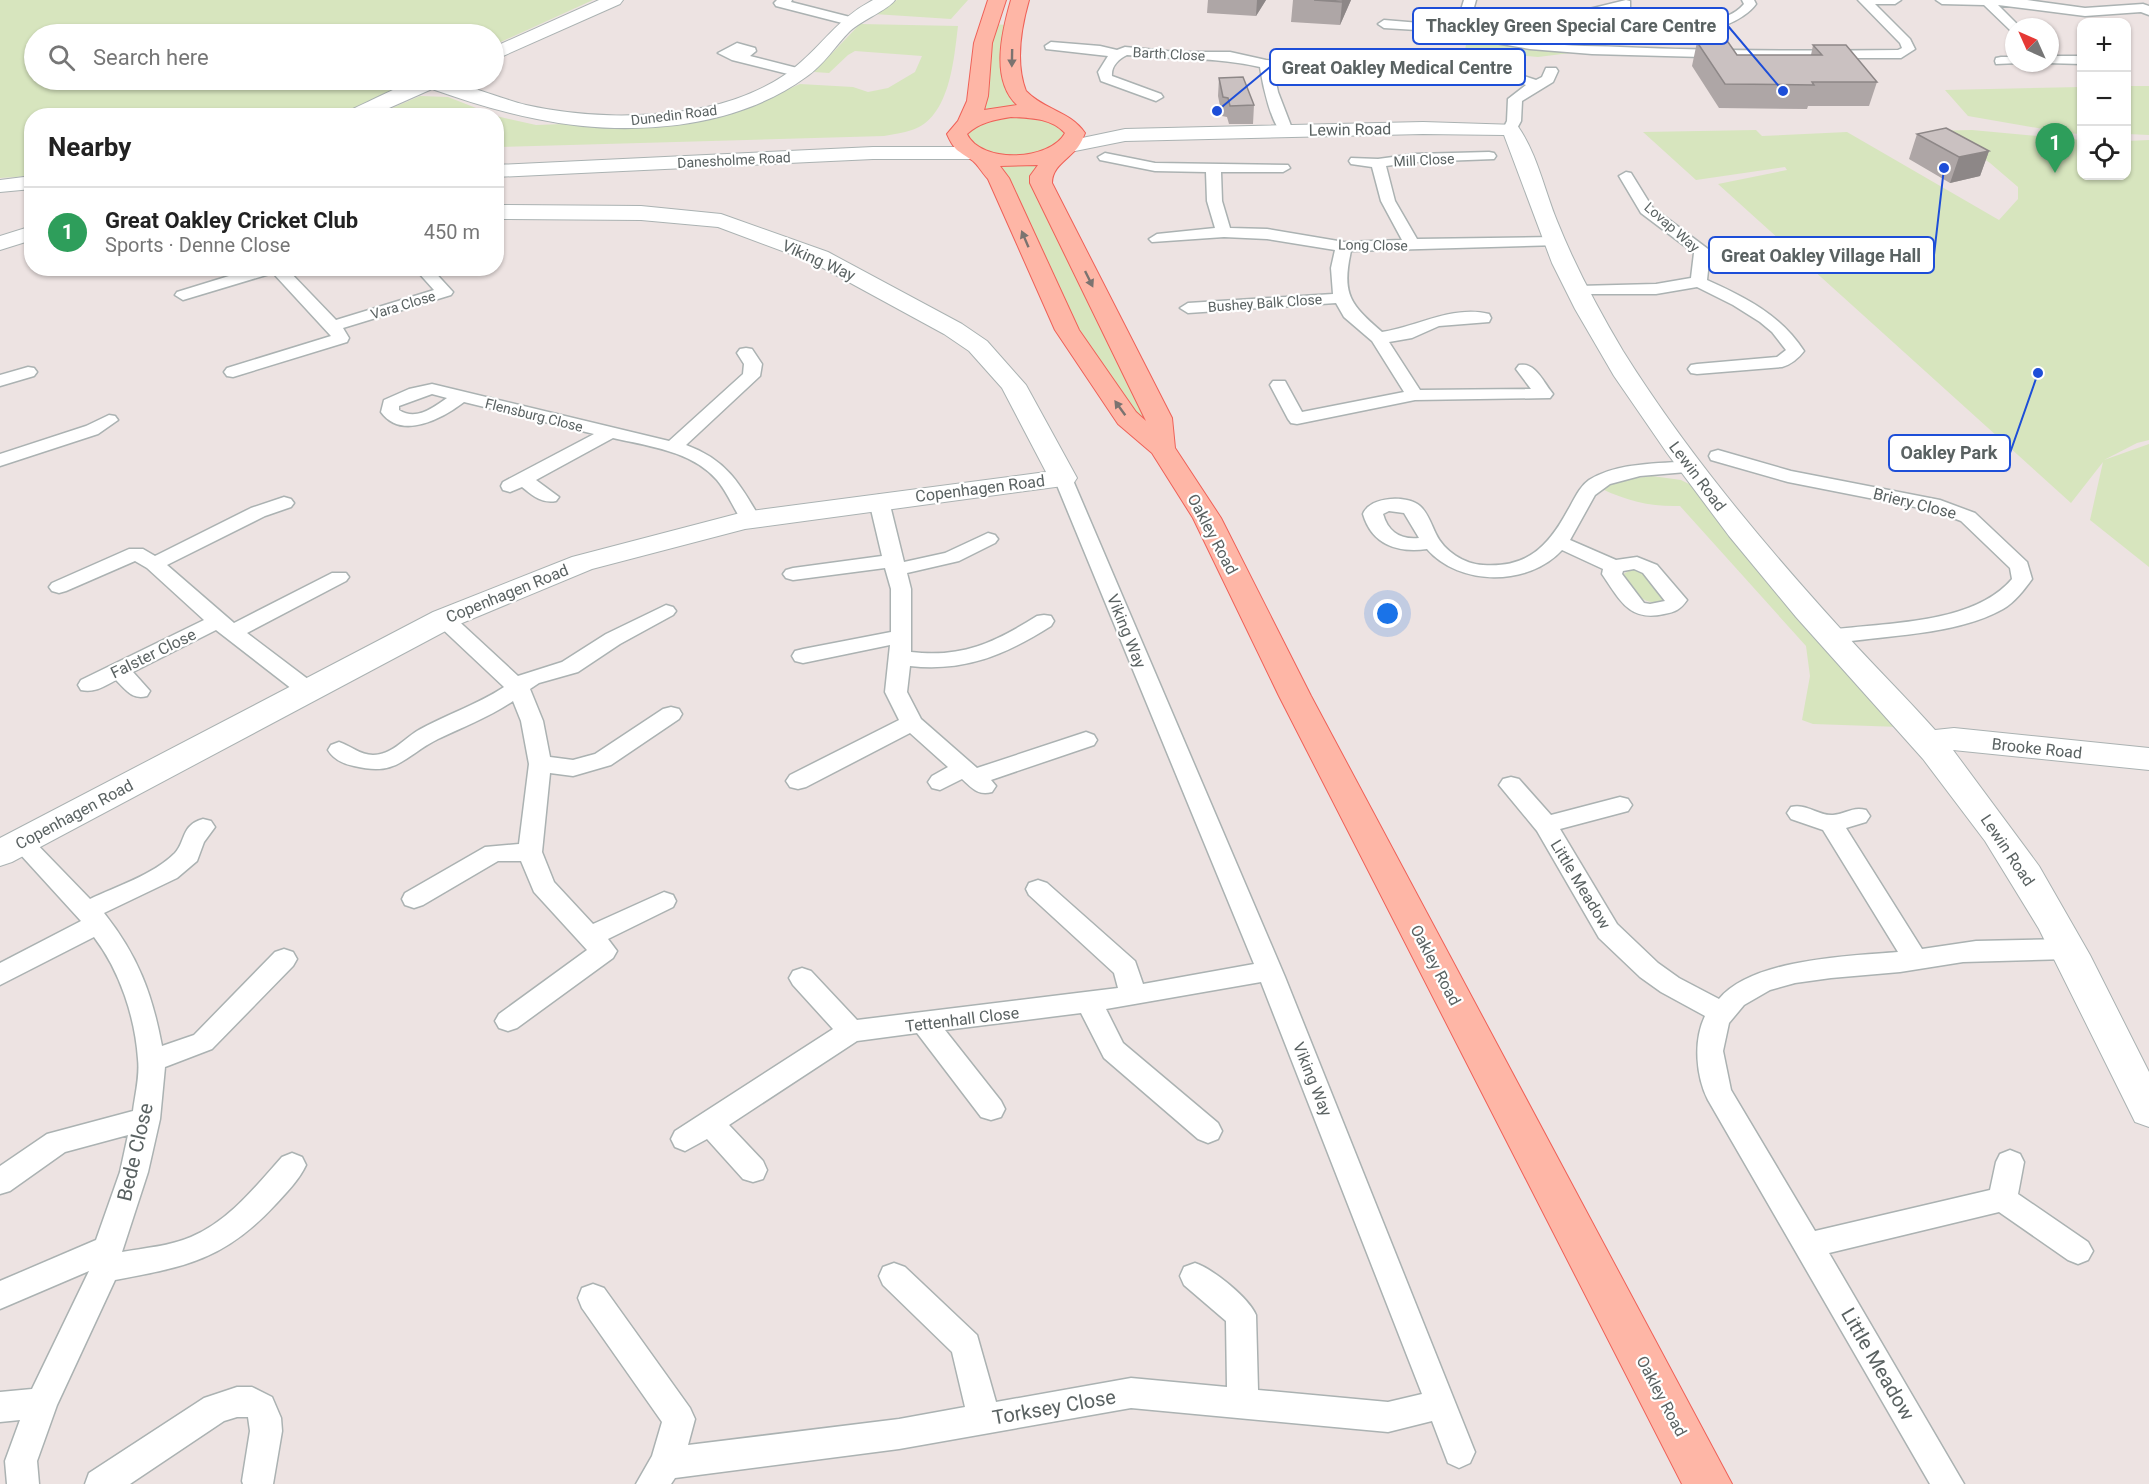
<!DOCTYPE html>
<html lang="en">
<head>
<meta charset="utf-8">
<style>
  body { margin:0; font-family:Roboto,sans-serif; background:#f2f2f2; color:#222 }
  .controls { position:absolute; right:18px; top:18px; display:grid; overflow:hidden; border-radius:12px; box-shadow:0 2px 4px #0004 }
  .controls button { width:54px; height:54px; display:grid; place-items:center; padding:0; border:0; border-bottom:2px solid #e0e0e0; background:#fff; color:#222; font:30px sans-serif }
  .compass { position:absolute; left:2005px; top:18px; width:54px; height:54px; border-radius:50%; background:#fff; box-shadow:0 2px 4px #0004; rotate:315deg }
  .you { position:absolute; left:1388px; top:614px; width:21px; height:21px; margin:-15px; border:4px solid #fff; border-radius:50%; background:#1a73e8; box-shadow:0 0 0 9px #1a73e833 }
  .badge { display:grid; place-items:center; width:39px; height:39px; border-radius:50%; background:#1a73e8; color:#fff; font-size:20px; font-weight:700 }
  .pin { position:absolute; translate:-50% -50px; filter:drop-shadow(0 2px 3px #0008) }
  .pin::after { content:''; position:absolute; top:32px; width:21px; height:18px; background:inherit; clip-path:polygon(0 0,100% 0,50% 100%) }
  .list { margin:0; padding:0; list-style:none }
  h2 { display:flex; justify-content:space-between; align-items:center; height:78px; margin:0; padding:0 24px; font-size:26px }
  h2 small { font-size:20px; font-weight:400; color:#767676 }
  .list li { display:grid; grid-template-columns:39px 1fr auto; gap:18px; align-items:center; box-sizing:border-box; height:90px; padding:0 24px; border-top:2px solid #e0e0e0 }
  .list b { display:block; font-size:22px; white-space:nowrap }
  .list p { margin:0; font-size:20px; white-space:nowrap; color:#767676 }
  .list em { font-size:20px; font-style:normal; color:#767676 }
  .icon { flex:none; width:33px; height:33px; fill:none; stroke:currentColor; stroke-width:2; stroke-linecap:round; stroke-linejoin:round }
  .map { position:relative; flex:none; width:2149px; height:1484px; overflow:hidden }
  .search { position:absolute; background:#fff; box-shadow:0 2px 4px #0004; left:24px; top:24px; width:480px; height:66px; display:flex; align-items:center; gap:15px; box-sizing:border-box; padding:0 21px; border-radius:33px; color:#767676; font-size:22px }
  .panel { position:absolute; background:#fff; box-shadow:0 2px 4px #0004; left:24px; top:108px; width:480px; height:168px; border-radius:24px }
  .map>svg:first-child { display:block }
  .green { fill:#d7e5be }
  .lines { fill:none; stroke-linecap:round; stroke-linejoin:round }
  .street-casing { stroke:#abb2b2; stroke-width:3 }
  .secondary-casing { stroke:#aab2b2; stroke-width:2 }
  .primary-casing { stroke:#ef6158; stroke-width:2 }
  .street { fill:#fff; fill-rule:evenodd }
  .secondary { fill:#fff; fill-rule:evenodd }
  .primary { fill:#feb6a6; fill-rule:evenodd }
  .wall { fill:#aea6a6 }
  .shaded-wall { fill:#8d8787 }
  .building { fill:#cac1c1; stroke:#8d8787; stroke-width:1.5 }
  .oneway { fill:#7b7370 }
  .labels { text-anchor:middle; stroke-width:4.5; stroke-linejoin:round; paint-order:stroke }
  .far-street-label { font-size:14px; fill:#5a6262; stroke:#fff }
  .street-label { font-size:16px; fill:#5a6262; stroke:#fff }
  .near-street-label { font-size:20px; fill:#5a6262; stroke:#fff }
  .leader { fill:none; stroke:#1d4ed8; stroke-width:2 }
  .callout-dot { fill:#1d4ed8; stroke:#fff; stroke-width:2 }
  .callout { fill:#fff; stroke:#1d4ed8; stroke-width:2 }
  .callout-label { font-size:18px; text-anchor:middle; font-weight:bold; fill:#5a6262 }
</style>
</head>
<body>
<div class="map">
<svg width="2149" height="1484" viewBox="0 0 2149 1484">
  <rect width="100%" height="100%" fill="#ede3e2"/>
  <path class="green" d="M0 0H593L494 45V34H34V80H418L338 115 32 116 31 176 0 178Z
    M897 0H968L951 19 874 14Z
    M860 24 958 26C954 59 950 118 912 130 903 133 893 134 884 136L497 147 496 116 536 125 591 123 750 106 800 84 853 87 868 92 888 88 915 72 922 56 855 51 848 55 829 73 814 72Z
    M994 24 1006 25 1026 108 984 112 988 92 986 60Z
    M1467 37 1484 42 1578 52 1538 57 1465 51Z
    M2127 86H2149V135L2127 134Z
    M2081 87V134L2066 133 1968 116 1945 90Z
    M420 96 448 97 494 115H376Z
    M1039 116 1067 132V138L1035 155 1001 156 973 148 965 134 992 117Z
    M1756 130 1762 136 1847 132 1999 220 2018 199V187L1990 163 1953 137 1927 131 1972 130 2081 140 2082 176H2126L2127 141 2149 140V440L2137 443 2104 460 2149 444V567L2090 520 2103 462 2071 503 1718 184 1787 170 1785 167 1696 180 1643 132Z
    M1040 162 1030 182 1152 434 1099 367 1068 313 998 164Z
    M1652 476 1681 480 1691 485 1900 727 1813 724 1802 720 1810 676 1806 646 1680 506C1652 507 1627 501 1602 489L1621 480Z
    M1633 569 1645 572 1666 599C1644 610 1633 590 1621 575Z"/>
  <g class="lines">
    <defs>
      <path id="street" d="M777 0H792L791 2 854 18 856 21 850 25 776 6 774 3Z
        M1464 0H1476L1469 25C1513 47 1571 45 1620 47 1713 51 1806 51 1898 50L1902 48 1900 43 1858 0H1901L1895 4H1875L1910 39 1915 49 1901 58H1739L1592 54 1530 49 1484 41 1466 33 1384 28 1378 24 1384 20 1456 26Z
        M1626 0 1630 1V7L1591 16 1590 25 1586 26 1580 22 1581 11Z
        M1742 0H1754L1756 4C1745 20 1706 38 1690 24 1701 14 1725 26 1744 4Z
        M1936 0H2027L2085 8 2143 4 2149 6V15L2141 12 2085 16 1998 5 2020 27H2014V31L2010 30 1984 5 1942 4Z
        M1051 42 1100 46 1117 50 1125 47 1177 52H1230L1266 60 1345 63 1352 67 1345 71 1273 68 1278 92 1293 131 1286 135C1272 132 1262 81 1260 67 1216 57 1171 59 1127 55 1119 59 1111 66 1112 76L1161 94 1163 97 1156 101 1101 81 1098 72 1108 56 1046 49 1045 46Z
        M737 43 755 48 756 51 750 56 805 70 807 73 800 77 732 60 718 53Z
        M2050 56H2082V64L2046 63H2050Z
        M2001 57H2014V63H2019L1996 64 1995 61 1996 58Z
        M1442 67 1503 69 1536 80 1542 77 1546 68H1556L1558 71 1553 82 1522 101 1521 121 1515 132 1510 133 1503 129 1507 121 1508 99 1526 85 1503 77 1437 74 1435 71 1437 68Z
        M1489 152 1494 153 1496 156 1494 159 1415 162 1386 166 1395 201 1417 239 1554 237 1559 239 1562 242 1559 245 1351 251C1341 295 1351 305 1382 332 1417 327 1452 305 1489 314L1491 318 1489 322 1439 326 1412 338 1389 342 1420 390 1531 389 1516 369 1519 365C1534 362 1542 379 1550 390L1553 394 1550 398 1415 400 1297 424 1291 423 1288 419 1270 385 1273 381H1285L1302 412 1404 392 1372 341 1344 317 1336 303 1188 313 1180 308 1188 303 1333 294 1331 268 1335 250 1267 239 1224 237 1152 242 1149 239 1157 234 1215 228 1207 201 1206 172 1155 171 1100 160 1098 157 1105 153 1155 163 1288 165 1290 168 1283 172H1221L1222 201 1230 228 1267 229 1344 242 1402 240 1381 201 1372 167 1351 164 1349 161 1351 158 1378 159 1415 154Z
        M1626 172 1631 173 1652 207 1708 249 1710 252 1707 280C1745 297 1781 315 1804 351 1799 358 1790 365 1782 367L1697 374 1691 373 1688 369 1691 365 1697 364 1777 357 1786 350 1772 332 1760 322 1733 305 1697 287 1656 294H1572L1570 291 1572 288 1578 286 1656 284 1691 278 1694 253 1641 213 1619 176Z
        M255 268H286L336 320 434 290 417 271 419 268H431L453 292 451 295 343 328 349 338 347 342 233 377 227 376 224 372 227 368 331 336 273 273 183 300 175 295 177 292Z
        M746 348 752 349 762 364 760 376 686 445C727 460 740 484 761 520L758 524H744C734 510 728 493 717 480 692 451 648 446 613 438L536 480 559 497 556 501C542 504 532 495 522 487L510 492 503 490 501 486 503 482 594 434 464 402C443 418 402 441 381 412L384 400 409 389 432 384 669 441 743 374 744 364 737 353 740 349ZM432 394 447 398C433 408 416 421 399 410V406Z
        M28 367 34 368 37 372 34 376 0 386V375Z
        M109 415 115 416 118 420 98 434 0 466V454L86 426Z
        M1718 450 1791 471 1940 500 1975 513 2027 562 2032 579C2024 590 2015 602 2003 609 1955 636 1884 635 1830 644L1823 642 1819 637 1823 632 1830 630C1886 622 1973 625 2012 579L2010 568 1961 521 1935 511 1788 482 1711 460 1709 456 1711 452Z
        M1691 461 1698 463 1700 467 1698 471 1640 476 1610 484 1595 495 1570 540 1616 560 1637 557 1657 565 1687 600C1680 610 1675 612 1664 614 1629 622 1620 600 1602 574L1603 569 1562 550C1528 587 1459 586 1427 549 1398 553 1372 545 1363 514 1370 496 1407 495 1420 506 1428 513 1431 524 1436 534 1444 551 1464 564 1483 565 1527 568 1548 547 1568 510 1574 500 1579 487 1589 480 1618 462 1658 464 1691 461ZM1389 511 1404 513 1419 538C1401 540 1388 532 1383 514ZM1634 569 1643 573 1665 601 1650 604 1644 603 1622 574 1623 571Z
        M1063 472 1070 474 1072 478 1285 977 1475 1452 1470 1463 1459 1468 1448 1463 1432 1421 1388 1432 1131 1408 899 1449 675 1478 671 1484H636L652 1456 662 1422 582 1308 578 1298 582 1288 593 1284 604 1288 690 1408 695 1419 688 1445 899 1419 965 1407 952 1352 883 1285 879 1276 883 1267 894 1263 905 1267 977 1335 996 1402 1131 1378 1227 1387 1226 1321 1184 1285 1180 1276 1184 1267 1195 1263C1213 1269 1248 1297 1256 1315L1258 1390 1388 1402 1422 1394 1261 982 1106 1009 1123 1043 1218 1123 1222 1131 1218 1139 1208 1143 1198 1139 1104 1058 1081 1013 945 1030 1001 1101 1005 1109 1001 1117 991 1120 981 1117 917 1033 857 1041 729 1125 763 1161 767 1170 763 1179 753 1182 743 1179 707 1139 685 1151 675 1147 671 1139 675 1131 833 1029 793 985 789 978 793 971 802 968 811 971 857 1020 1118 988 1114 973 1029 895 1026 889 1029 883 1038 880 1047 883 1135 961 1143 984 1254 964 1054 478 1056 474Z
        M879 495 886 497 889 501 904 562 945 553 988 533 995 535 998 539 995 543 959 561 907 573 911 589V652C962 658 994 643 1037 616L1044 615 1051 616 1054 621 1051 626C1005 655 965 672 910 666L907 692 921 719 977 768 1086 732 1094 735 1097 740 1094 745 991 780 996 786 992 792C978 796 972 788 962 779L940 790 932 788 928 782 932 776 948 767 910 733 806 787 798 789 790 787 786 781 790 775 899 720 885 692 890 645 803 663 795 661 792 656 795 651 803 649 891 632V589L885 568 793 580 786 578 783 574 786 570 793 568 882 556 869 501 872 497Z
        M284 497 291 499 294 503 291 507 265 516 167 565 234 623 332 573H346L349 577 346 581 247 633 317 686 320 691 317 696 309 698 301 696 216 630 133 672 150 691 147 696C132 700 126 690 116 680 105 686 95 693 81 690L78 685 81 680 204 620 147 568 135 561 66 591 59 593 52 591 49 587 52 583 129 549H143L155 556 251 508Z
        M666 605 673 607 676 611 673 615 620 644 578 672 539 683 530 689 543 721 550 757 573 760 595 754 663 709 671 707 679 709 682 714 679 719 611 765 573 776 550 773 542 852 554 882 593 924 664 892 673 895 676 901 673 907 608 939 617 951 613 958 517 1028 508 1031 499 1028 495 1021 499 1014 587 950 534 892 521 861H498L423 905 414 908 405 905 402 899 405 893 485 847 519 844 529 764 521 721 513 701C490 717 463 727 438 739 404 756 398 777 354 766 344 764 334 760 328 750L331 745 339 742C351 746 360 755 373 755 391 755 403 740 417 731 445 715 477 705 504 687L437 624 434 619 437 614 444 613 451 614 518 676 562 662 606 634Z
        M1511 777 1519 779 1551 815 1620 797 1628 799 1632 805 1628 811 1560 829 1617 924 1658 963 1679 978 1719 999C1752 959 1849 956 1898 952L1823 830 1791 819 1787 813 1791 807C1807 803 1818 816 1833 815 1846 814 1853 806 1866 810L1870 816 1866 822 1846 828 1922 949 1976 941 2068 939 2077 942 2081 949 2077 956 2068 959 1963 962 1900 972 1831 978 1795 983 1770 990 1744 1005 1729 1023 1723 1051 1731 1090 1815 1231 1990 1190 1996 1162 2000 1154 2010 1150 2020 1154 2024 1162 2018 1194 2088 1242 2093 1251 2088 1260 2078 1264 2068 1260 1999 1212 1829 1253 1964 1484H1930L1708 1100C1696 1076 1693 1041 1705 1016L1661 992 1640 977 1599 938 1537 831 1499 785 1503 779Z
        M203 819 211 821 215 827 204 842 197 861 177 878 104 913C138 956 152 993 162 1046L194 1035 275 952 284 949 293 952 297 959 293 966 212 1049 165 1067 160 1119 148 1172 122 1252C145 1248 170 1246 191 1237 229 1221 256 1186 282 1157L292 1153 302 1157 306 1165C299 1180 286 1193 275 1205 224 1260 185 1267 115 1280L57 1405 37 1461 39 1484H7L5 1461 20 1420 0 1422V1392L32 1389 89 1271 0 1309V1281L96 1240 120 1172 128 1135 65 1152 10 1191 0 1194V1166L47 1134 133 1111C135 1095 140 1076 138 1059 135 1017 120 971 94 937L0 985V963L81 921 9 842 13 836 21 834 29 836 90 899C117 886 153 875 175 853 186 841 181 825 203 819Z
        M237 1387H252L272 1397 281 1418 282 1431 273 1484H243L242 1481 250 1431 248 1417H237L224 1421 130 1484H85L89 1473 204 1398Z"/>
      <path id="secondary" d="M599 0H623L620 4 494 60V47Z
        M873 0H895C888 10 862 20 850 31 835 46 824 65 806 77 732 131 624 137 537 119 501 112 466 101 432 89L371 116H343L346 112C365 104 403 83 421 80 448 75 496 98 526 105 584 118 648 119 707 107 740 100 776 85 801 62 828 38 839 18 873 0Z
        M1423 122 1517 125C1537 153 1544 189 1557 221 1575 266 1598 309 1623 351 1685 450 1761 541 1839 627 1870 662 1904 695 1935 730L1954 728 2149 748V770L1953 750 2039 866 2090 955 2149 1072V1127L2135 1122 2039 929 1985 841 1923 759 1796 617 1729 536 1667 453 1614 376 1575 309 1552 263 1504 135 1423 134 1125 141 1070 152 1063 150 1060 146 1063 142 1125 129Z
        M873 147H973L980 149 983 153 980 157 973 159H873L496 177V165Z
        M32 176V189L0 192V180Z
        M496 205 641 206 721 214 828 252 962 324 987 341 1026 385 1077 478 1073 484 1063 486 745 529 592 569 455 626 12 862 0 866V838L433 612 572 557 744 512 1046 472 1002 388 969 351 944 334 812 262 718 227 641 220 496 219Z
        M32 226V240L0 250V236Z"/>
      <path id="primary" d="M988 0H1006L992 43 988 96 984 110 1017 105C990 80 1002 31 1011 0H1029C1021 28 1015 63 1026 91 1044 110 1070 111 1085 133 1083 138 1081 143 1078 147 1069 159 1052 166 1052 183L1172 418 1175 448 1221 518 1311 696 1732 1484H1682L1279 696 1193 518 1152 453 1118 424 1055 330 988 179C983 174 978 165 973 161 958 150 955 152 947 134L958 121 967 101 974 43ZM1011 117C1031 118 1051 118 1065 133 1050 161 981 164 967 134 980 122 994 120 1011 117ZM1038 165 1030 176V183L1146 421 1136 412 1079 330 1009 178 1000 166Z"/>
    </defs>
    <use href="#street" class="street-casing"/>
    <use href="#secondary" class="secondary-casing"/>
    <use href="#primary" class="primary-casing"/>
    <use href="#street" class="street"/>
    <use href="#secondary" class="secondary"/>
    <use href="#primary" class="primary"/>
  </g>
  <path class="wall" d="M1208 0H1266L1256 16 1207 13Z
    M1293 0H1351L1340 25 1291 22Z
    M1697 42 1737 55H1811L1813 45 1877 82 1869 106H1808L1807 109 1719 108 1692 66Z
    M1219 78 1254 105 1253 124H1229L1227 117 1222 116 1218 96Z
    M1917 134 1989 151 1980 176 1950 183 1909 159Z"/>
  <path class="shaded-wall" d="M1257 0H1266L1256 16Z
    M1343 0H1351L1340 25 1342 2Z
    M1989 151 1980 176 1950 183 1959 157Z"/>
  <path class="building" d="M1314 0H1343L1342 2Z
    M1697 42H1728L1737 55H1822L1813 45H1846L1877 82H1812L1814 85 1725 84Z
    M1243 77 1254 105 1230 106 1228 98 1223 97 1219 78Z
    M1946 128 1989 151 1959 157 1917 134Z"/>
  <defs><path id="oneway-solid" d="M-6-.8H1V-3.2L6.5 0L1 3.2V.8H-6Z" transform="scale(1.5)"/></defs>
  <g class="oneway">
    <use href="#oneway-solid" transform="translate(1012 58) rotate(91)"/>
    <use href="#oneway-solid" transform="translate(1025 239) rotate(-113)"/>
    <use href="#oneway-solid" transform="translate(1089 279) rotate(64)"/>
    <use href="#oneway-solid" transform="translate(1120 408) rotate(-126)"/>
  </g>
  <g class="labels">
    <g class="far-street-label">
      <text transform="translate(1169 54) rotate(3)" y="5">Barth Close</text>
      <text transform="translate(674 115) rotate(-7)" y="5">Dunedin Road</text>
      <text transform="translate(734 160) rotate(-3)" y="5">Danesholme Road</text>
      <text transform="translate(1424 160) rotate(-3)" y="5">Mill Close</text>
      <text transform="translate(1672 227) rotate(41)" y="5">Lovap Way</text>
      <text transform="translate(1373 245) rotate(1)" y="5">Long Close</text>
      <text transform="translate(1265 303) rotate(-4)" y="5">Bushey Balk Close</text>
      <text transform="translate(403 305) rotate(-17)" y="5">Vara Close</text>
      <text transform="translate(534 415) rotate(14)" y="5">Flensburg Close</text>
    </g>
    <g class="street-label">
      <text transform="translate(1350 129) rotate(-1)" y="6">Lewin Road</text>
      <text transform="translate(819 260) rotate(24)" y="6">Viking Way</text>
      <text transform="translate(1698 476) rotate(53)" y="6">Lewin Road</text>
      <text transform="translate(980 488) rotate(-7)" y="6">Copenhagen Road</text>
      <text transform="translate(1915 503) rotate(14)" y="6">Briery Close</text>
      <text transform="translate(1213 534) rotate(62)" y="6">Oakley Road</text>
      <text transform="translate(507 593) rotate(-22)" y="6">Copenhagen Road</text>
      <text transform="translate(1127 631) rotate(68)" y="6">Viking Way</text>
      <text transform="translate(153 653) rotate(-26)" y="6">Falster Close</text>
      <text transform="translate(2037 748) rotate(6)" y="6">Brooke Road</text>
      <text transform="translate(74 814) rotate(-28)" y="6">Copenhagen Road</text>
      <text transform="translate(2008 850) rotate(56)" y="6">Lewin Road</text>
      <text transform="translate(1581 884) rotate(59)" y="6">Little Meadow</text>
      <text transform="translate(1436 965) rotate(62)" y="6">Oakley Road</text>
      <text transform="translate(962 1019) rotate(-7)" y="6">Tettenhall Close</text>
      <text transform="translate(1313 1079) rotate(68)" y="6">Viking Way</text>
      <text transform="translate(1662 1396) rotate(62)" y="6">Oakley Road</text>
    </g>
    <g class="near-street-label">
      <text transform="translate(135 1152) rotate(-77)" y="7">Bede Close</text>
      <text transform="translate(1878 1364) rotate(60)" y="7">Little Meadow</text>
      <text transform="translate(1054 1407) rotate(-10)" y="7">Torksey Close</text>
    </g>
  </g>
  <path class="leader" d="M1783 91L1728 26M1217 111L1270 67M1944 168L1934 255M2038 373L2010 453"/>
  <g class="callout-dot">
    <circle cx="1783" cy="91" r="6"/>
    <circle cx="1217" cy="111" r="6"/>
    <circle cx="1944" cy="168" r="6"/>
    <circle cx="2038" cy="373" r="6"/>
  </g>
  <g class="callout">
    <rect x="1413" y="8" width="315" height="36" rx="6"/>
    <rect x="1270" y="49" width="255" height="36" rx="6"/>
    <rect x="1709" y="237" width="225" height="36" rx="6"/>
    <rect x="1889" y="435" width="121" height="36" rx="6"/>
  </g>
  <g class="callout-label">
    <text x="1571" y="32">Thackley Green Special Care Centre</text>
    <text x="1397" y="74">Great Oakley Medical Centre</text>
    <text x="1821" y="262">Great Oakley Village Hall</text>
    <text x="1949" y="459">Oakley Park</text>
  </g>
</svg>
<div class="controls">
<button>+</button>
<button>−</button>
<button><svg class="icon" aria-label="locate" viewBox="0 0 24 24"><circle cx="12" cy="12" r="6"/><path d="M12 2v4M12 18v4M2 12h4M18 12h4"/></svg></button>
</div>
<svg class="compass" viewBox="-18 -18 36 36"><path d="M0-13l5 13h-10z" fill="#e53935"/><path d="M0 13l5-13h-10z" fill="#767676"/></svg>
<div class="you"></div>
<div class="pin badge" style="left:2055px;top:173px;background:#2e9e5b">1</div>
<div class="search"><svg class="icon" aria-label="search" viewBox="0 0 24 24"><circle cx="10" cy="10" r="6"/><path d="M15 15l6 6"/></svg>Search here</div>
<section class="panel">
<h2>Nearby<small></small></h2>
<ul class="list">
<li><span class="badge" style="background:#2e9e5b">1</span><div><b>Great Oakley Cricket Club</b><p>Sports · Denne Close</p></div><em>450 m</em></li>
</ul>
</section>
</div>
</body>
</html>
